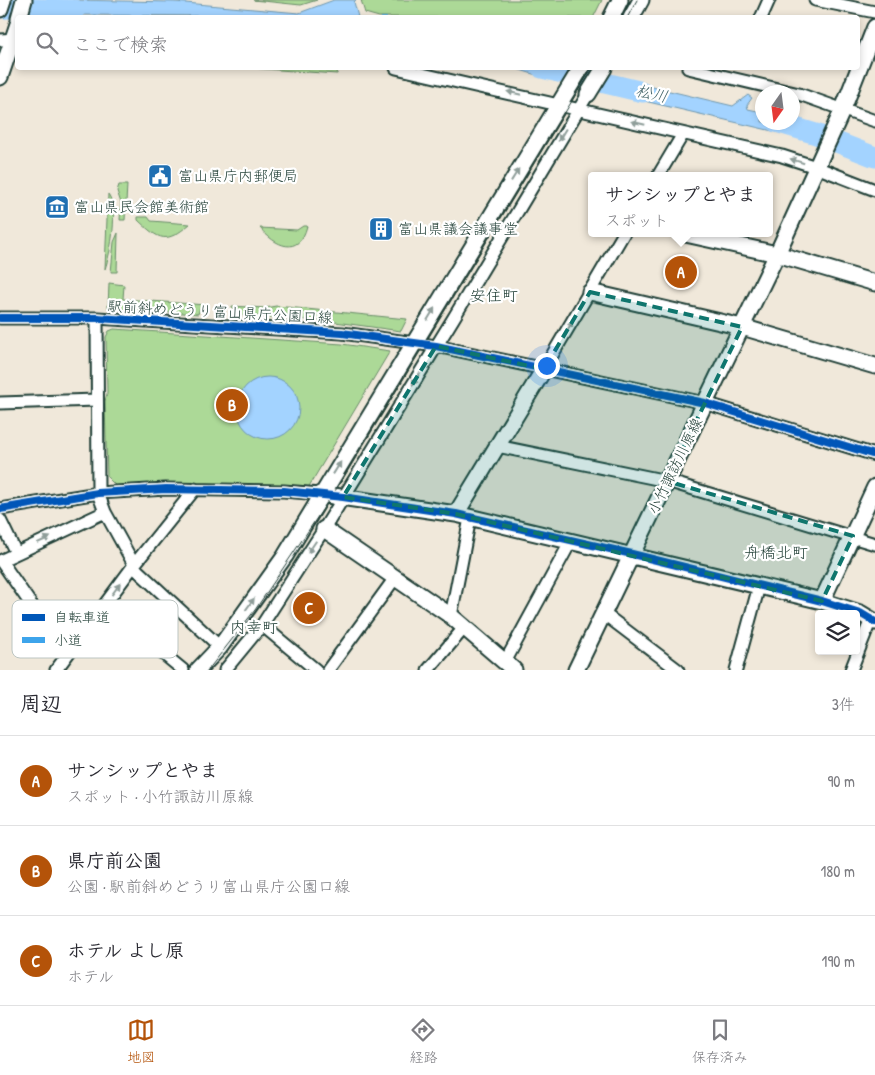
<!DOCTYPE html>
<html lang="ja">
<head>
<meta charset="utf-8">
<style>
  body { margin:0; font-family:"Patrick Hand","Klee One",sans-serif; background:#f2f2f3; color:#2b2b33 }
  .controls { position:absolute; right:15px; bottom:15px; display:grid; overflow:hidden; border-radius:5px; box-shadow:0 2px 8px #0003 }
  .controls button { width:45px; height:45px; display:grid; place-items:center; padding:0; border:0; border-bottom:1px solid #e1e1e2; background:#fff; color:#2b2b33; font:25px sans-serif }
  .compass { position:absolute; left:755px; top:85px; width:45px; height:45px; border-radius:50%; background:#fff; box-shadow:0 2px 8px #0003; rotate:194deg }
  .you { position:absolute; left:546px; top:365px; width:18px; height:18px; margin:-12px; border:4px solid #fff; border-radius:50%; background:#1a73e8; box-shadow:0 0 0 8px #1a73e833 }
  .badge { display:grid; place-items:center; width:32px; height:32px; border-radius:50%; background:#b45309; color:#fff; font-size:16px; font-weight:700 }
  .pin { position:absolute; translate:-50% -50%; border:2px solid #fff; box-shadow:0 1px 5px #0006 }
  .popup { position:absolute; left:588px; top:172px; width:185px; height:65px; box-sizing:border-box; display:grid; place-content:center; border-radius:5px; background:#fff; filter:drop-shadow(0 1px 4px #0005); font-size:16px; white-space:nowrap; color:#7c7c81 }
  .popup b { font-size:19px; color:#2b2b33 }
  .popup::after { content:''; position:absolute; left:50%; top:100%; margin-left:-10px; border:10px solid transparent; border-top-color:#fff }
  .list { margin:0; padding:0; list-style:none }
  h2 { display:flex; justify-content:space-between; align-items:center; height:65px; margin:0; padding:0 20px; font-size:21px }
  h2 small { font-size:16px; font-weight:400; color:#7c7c81 }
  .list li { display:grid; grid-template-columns:32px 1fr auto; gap:15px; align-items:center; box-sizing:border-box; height:90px; padding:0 20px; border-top:1px solid #e1e1e2 }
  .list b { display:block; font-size:19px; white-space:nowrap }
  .list p { margin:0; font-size:16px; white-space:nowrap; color:#7c7c81 }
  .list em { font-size:16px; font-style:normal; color:#7c7c81 }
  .icon { flex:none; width:28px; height:28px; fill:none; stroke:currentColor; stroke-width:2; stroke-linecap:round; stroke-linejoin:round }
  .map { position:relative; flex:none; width:875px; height:670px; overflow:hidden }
  .search { position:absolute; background:#fff; box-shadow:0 2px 8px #0003; left:15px; right:15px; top:15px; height:55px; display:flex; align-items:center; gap:12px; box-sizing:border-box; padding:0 18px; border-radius:5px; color:#7c7c81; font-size:19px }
  .sheet { height:335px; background:#fff }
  nav { display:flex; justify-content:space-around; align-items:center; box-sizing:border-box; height:70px; border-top:1px solid #e1e1e2; background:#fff; font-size:14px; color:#7c7c81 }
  nav a { display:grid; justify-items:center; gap:2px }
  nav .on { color:#b45309 }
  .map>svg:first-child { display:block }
  .green { fill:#acd997; stroke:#668b66 }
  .water { fill:#a3d3ff; stroke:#6e97ae }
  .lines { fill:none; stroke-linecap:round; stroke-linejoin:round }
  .river { stroke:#a3d3ff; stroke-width:21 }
  .street-casing { stroke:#1f3d34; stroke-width:15 }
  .secondary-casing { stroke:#1f3d34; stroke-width:19 }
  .street { stroke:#fff; stroke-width:11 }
  .secondary { stroke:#fff; stroke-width:15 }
  .tram { stroke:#1f3d34; stroke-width:1 }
  .quiet { stroke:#3da4eb; stroke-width:6; stroke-dasharray:12 6; stroke-linecap:butt }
  .cycleway-casing { stroke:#fff; stroke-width:11 }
  .cycleway { stroke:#0057b8; stroke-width:8 }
  .oneway { fill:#8f9e9a }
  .marked { fill:#0f766e; fill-opacity:0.2; stroke:#0f766e; stroke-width:4; stroke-dasharray:10 6; stroke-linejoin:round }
  .labels { text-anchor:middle; stroke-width:4.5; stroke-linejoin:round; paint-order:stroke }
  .poi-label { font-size:15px; fill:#1f3d34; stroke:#fff; text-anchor:start }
  .street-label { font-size:15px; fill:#1f3d34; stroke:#fff }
  .water-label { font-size:16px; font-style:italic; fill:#406267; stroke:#fff }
  .neighbourhood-label { font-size:16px; fill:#1f3d34; stroke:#fff }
  .key { fill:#fff; stroke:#bcc5c2; stroke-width:1 }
  .key-label { font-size:14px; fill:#1f3d34 }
</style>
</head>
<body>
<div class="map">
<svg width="875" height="670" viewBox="0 0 875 670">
  <rect width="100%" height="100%" fill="#f0e8da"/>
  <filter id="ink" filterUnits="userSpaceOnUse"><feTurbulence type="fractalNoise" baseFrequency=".02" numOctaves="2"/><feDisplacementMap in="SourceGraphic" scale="10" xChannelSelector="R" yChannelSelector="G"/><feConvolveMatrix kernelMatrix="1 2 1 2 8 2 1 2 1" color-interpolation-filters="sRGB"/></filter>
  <g filter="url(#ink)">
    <path class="green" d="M253 0H317L301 5Z
      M361 0H602L593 18 379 17 365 13Z
      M250 68H338L337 74Z
      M119 185H127L125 220H120L121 203 117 191Z
      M108 194C119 208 111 252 105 269Z
      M138 217H148L151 221 190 224C166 244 160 241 138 220Z
      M303 226H307C299 258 275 246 260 228L297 230Z
      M118 233 117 272H111L114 242Z
      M109 283 124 285 123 299 206 305V307L200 308 198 314 108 308Z
      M232 306 265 308 276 306 407 319 401 331 335 322 241 315 239 310 232 308Z
      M114 329 342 344 390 351 308 488 189 484 117 487 107 477 105 401 107 394 106 337 109 331Z"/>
    <path class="water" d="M72 0 174 2 299 13 334 0H356L354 2 358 17 79 15 44 17 49 3H72Z
      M514 68H562L555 81Z
      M619 79 733 106 748 95 752 98 747 105 748 109 762 112V122H792L793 119 818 128 811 140 610 93Z
      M844 138 875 147V165L841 152Z
      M237 408a31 31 0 1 1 62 0a31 31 0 1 1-62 0Z"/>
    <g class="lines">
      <path class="river" d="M0 8 75 10
        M542 68 643 92
        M776 122 816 134 875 157"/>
      <defs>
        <path id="street" d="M815 0 875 12
          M761 18 769 0
          M0 40 18 39
          M396 68 782 156 816 167 875 190
          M688 68 799 94 875 121
          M658 176 683 134
          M0 318H97L211 325 342 333 436 346 705 403 875 455
          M97 318 98 493 105 512 137 570 220 647
          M544 369 624 233
          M0 403 97 400
          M497 446 667 481 875 544
          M0 509 98 493 166 489 284 491 320 494
          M0 520 16 553
          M0 561 105 512
          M1 561 66 655
          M105 606 183 670
          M603 613 678 670
          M451 616 470 518
          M262 625 316 670
          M505 662 571 541
          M56 670 134 565 195 489
          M225 670 262 625 324 529 453 319 588 94
          M328 670 395 578
          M428 670 464 628
          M736 670 759 586
          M851 670 871 619"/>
        <path id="secondary" d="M0 9 3 0
          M19 18 24 0
          M611 18 620 0
          M631 18 641 0
          M0 77 18 24
          M588 94 604 68
          M681 233 777 254 875 283
          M590 292 742 327 875 366
          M320 494 456 514 822 601 860 613 875 622
          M456 514 544 369
          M324 529 451 616 514 670
          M822 601 875 487
          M198 670 220 647 285 556 581 68
          M576 670 777 254 843 109 875 27"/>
      </defs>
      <use href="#street" class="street-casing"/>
      <use href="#secondary" class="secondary-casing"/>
      <use href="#street" class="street"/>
      <use href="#secondary" class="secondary"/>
      <path class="tram" d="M627 18 637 0
        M208 670 255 610 341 482 592 68"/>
      <path class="quiet" d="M384 18V17"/>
      <defs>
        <path id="cycleway" d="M0 318H97L211 325 342 333 436 346 705 403 875 455
          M0 509 98 493 166 489 284 491 343 497 456 514 632 554 822 601 860 613 875 622"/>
      </defs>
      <use href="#cycleway" class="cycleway-casing"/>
      <use href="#cycleway" class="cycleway"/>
    </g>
    <defs><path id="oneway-solid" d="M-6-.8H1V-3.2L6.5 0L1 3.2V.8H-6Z" transform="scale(1.25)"/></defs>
    <g class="oneway">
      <use href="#oneway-solid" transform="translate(514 93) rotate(-167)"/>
      <use href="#oneway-solid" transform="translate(638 123) rotate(-167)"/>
      <use href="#oneway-solid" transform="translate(562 135) rotate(121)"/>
      <use href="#oneway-solid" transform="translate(797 161) rotate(-163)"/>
      <use href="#oneway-solid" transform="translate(515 175) rotate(-58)"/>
      <use href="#oneway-solid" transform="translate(431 314) rotate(-59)"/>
      <use href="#oneway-solid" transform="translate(569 327) rotate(-59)"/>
      <use href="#oneway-solid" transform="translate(416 379) rotate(122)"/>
      <use href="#oneway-solid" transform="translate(337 468) rotate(-58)"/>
      <use href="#oneway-solid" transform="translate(44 540) rotate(-25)"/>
      <use href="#oneway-solid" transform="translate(312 547) rotate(124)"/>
      <use href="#oneway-solid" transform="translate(116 589) rotate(-54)"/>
      <use href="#oneway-solid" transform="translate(250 604) rotate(-54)"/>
    </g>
  </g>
  <path class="marked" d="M590 292 742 327 667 481 853 536 822 601 456 514 343 497 436 346 544 369Z"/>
  <defs>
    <symbol id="civic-square" viewBox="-11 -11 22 22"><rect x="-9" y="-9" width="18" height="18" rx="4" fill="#1f6fb2" stroke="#fff"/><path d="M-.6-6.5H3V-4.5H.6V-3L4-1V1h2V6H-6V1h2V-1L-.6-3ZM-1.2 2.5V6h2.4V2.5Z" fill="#fff"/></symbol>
    <symbol id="museum-square" viewBox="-11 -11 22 22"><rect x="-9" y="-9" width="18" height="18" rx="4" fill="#1f6fb2" stroke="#fff"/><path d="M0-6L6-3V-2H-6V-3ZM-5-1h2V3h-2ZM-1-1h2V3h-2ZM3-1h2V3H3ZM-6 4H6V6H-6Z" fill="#fff"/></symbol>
    <symbol id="building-square" viewBox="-11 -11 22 22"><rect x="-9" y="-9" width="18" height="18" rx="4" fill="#1f6fb2" stroke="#fff"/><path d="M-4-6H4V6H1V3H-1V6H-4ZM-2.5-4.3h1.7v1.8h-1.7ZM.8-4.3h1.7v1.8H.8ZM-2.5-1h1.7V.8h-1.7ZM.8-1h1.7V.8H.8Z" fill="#fff"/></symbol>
  </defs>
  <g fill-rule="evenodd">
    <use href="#civic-square" x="146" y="162" width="28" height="28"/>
    <use href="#museum-square" x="43" y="193" width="28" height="28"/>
    <use href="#building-square" x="367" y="215" width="28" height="28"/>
  </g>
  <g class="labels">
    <g class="poi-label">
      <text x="178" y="181">富山県庁内郵便局</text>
      <text x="74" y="212">富山県民会館美術館</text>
      <text x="398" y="234">富山県議会議事堂</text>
    </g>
    <g class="street-label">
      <text transform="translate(220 312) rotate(3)" y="5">駅前斜めどうり富山県庁公園口線</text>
      <text transform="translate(675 466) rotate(-64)" y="5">小竹諏訪川原線</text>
    </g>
    <g class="water-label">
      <text transform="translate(652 93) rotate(13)" y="6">松川</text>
    </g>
    <g class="neighbourhood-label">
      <text x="494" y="301">安住町</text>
      <text x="776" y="558">舟橋北町</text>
      <text x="254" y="633">内幸町</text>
    </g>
  </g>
  <rect x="12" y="600" width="166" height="58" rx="8" class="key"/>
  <rect x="22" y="614" width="23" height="7" fill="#0057b8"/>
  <rect x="22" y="637" width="23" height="6" fill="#3da4eb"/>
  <g class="key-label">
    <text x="54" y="622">自転車道</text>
    <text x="54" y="645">小道</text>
  </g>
</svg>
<div class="controls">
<button><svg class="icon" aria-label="layers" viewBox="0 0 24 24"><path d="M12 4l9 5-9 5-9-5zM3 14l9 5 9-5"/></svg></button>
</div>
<svg class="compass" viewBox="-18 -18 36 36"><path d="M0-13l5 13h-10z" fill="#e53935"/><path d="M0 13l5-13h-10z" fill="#7c7c81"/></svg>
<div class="you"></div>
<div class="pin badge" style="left:681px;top:272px">A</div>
<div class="popup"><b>サンシップとやま</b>スポット</div>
<div class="pin badge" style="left:232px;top:405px">B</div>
<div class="pin badge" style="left:309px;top:608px">C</div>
<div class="search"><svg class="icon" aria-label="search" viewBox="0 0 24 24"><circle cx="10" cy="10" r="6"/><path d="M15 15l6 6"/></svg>ここで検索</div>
</div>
<section class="sheet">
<h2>周辺<small>3件</small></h2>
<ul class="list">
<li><span class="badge">A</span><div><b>サンシップとやま</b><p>スポット · 小竹諏訪川原線</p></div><em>90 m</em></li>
<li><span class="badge">B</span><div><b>県庁前公園</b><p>公園 · 駅前斜めどうり富山県庁公園口線</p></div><em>180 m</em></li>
<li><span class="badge">C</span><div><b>ホテル よし原</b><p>ホテル</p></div><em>190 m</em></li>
</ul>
</section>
<nav>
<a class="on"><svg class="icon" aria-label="map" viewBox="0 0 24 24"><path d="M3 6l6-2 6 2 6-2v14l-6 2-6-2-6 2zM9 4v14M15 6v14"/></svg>地図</a>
<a><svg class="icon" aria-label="directions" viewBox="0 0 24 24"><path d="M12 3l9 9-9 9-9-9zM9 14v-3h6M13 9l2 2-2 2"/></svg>経路</a>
<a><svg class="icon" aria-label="saved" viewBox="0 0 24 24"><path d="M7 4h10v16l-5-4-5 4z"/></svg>保存済み</a>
</nav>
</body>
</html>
